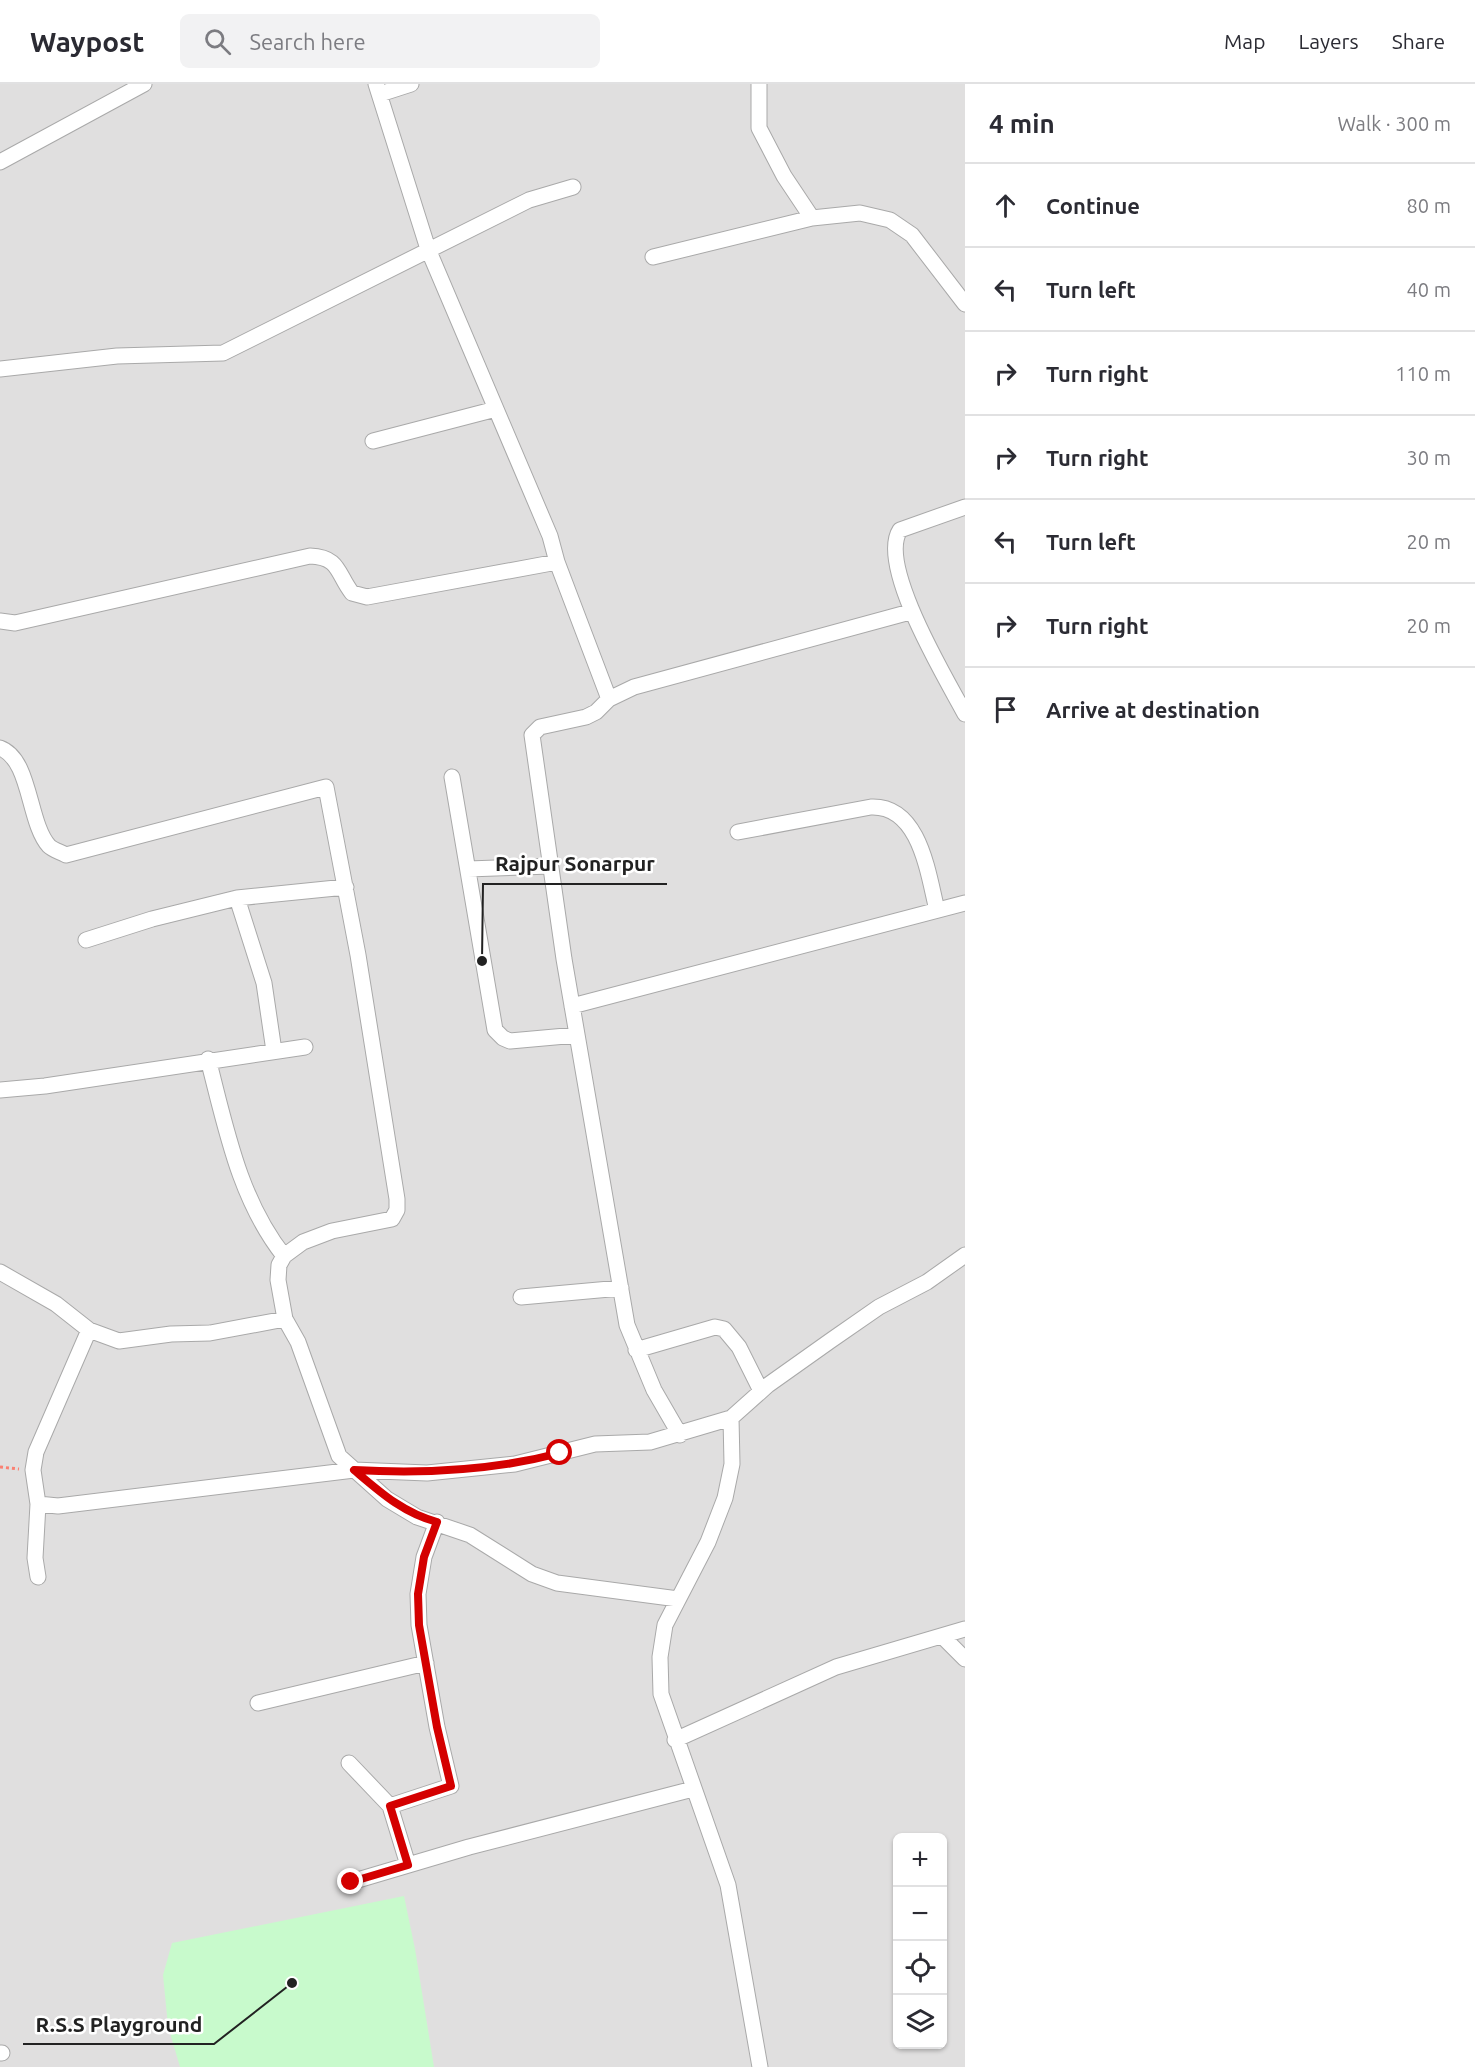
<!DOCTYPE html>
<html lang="en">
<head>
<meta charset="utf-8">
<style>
  body { margin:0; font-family:Ubuntu,sans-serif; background:#f2f2f3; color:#2b2b33 }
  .controls { position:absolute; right:18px; bottom:18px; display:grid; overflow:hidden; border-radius:9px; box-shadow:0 2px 4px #0004 }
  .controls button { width:54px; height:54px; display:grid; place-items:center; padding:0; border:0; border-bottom:2px solid #e1e1e2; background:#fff; color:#2b2b33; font:30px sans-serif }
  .stop { position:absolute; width:18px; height:18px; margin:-14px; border:4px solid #d40000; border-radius:50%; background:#fff }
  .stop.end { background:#d40000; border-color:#fff; box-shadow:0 2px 6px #0008 }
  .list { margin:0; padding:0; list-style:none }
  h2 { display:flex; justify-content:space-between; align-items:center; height:78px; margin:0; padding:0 24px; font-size:26px }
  h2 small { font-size:20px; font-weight:400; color:#7c7c81 }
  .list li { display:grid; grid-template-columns:39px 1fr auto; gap:18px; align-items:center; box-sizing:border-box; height:84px; padding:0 24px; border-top:2px solid #e1e1e2 }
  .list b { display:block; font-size:22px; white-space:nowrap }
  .list em { font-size:20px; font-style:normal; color:#7c7c81 }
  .icon { flex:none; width:33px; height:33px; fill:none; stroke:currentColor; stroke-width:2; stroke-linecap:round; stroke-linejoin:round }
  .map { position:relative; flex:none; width:965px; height:1983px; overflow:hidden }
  header { display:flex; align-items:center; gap:36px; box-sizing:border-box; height:84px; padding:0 30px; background:#fff; border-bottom:2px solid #e1e1e2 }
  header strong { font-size:28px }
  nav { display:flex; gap:33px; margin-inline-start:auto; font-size:21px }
  .search { width:420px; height:54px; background:#f2f2f3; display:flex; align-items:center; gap:15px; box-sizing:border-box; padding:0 21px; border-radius:9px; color:#7c7c81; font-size:22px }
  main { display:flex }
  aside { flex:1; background:#fff }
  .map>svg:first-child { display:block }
  .residential { fill:#e0dfdf; fill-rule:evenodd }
  .park { fill:#c8facc }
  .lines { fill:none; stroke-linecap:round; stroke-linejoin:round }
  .street-casing { stroke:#a9a9a9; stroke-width:17 }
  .path { stroke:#fa8072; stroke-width:3; stroke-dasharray:3 3; stroke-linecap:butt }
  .street { stroke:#fff; stroke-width:15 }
  .route { stroke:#d40000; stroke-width:8 }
  .leader { fill:none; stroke:#222; stroke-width:2 }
  .callout-dot { fill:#222; stroke:#fff; stroke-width:2 }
  .callout-label { font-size:21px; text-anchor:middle; font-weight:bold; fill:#222; stroke:#fff; stroke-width:5; stroke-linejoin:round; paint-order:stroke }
</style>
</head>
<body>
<header>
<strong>Waypost</strong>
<div class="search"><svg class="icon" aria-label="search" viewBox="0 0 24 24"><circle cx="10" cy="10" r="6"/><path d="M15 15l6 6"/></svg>Search here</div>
<nav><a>Map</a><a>Layers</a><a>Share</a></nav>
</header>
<main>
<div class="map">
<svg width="965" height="1983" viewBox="0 0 965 1983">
  <rect width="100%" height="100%" fill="#f2efe9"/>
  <path class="residential" d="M0 0H965V1983H0ZM898 1754H942V1960H898Z"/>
  <path class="park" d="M404 1812 415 1865 434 1983H180L168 1942 163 1891 172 1859Z"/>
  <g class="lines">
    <defs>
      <path id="street" d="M376 0 428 165 550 452 557 478 609 615
        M759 0V44L784 92 812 134
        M380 10 411 0
        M0 78 144 0
        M653 173 812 134 860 129 890 136 912 151 965 220
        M0 285 117 272 223 269 529 116 573 103
        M373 357 496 325
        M965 423 900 446C877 481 947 596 965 630
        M0 537 15 539 310 472C340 473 337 490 352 509L367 513 557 478
        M0 664C31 675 28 739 49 762 53 766 61 768 66 771L326 703 358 871 397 1115V1126L392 1135 332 1147 303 1158 284 1172 279 1181 278 1196 285 1235 298 1258 339 1372 387 1415 417 1433 470 1451 532 1490 557 1499 678 1515
        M452 693 495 946 503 954 510 957 577 951
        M738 748 871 723C920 721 928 790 937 826
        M468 785 550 782
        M237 814 264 899 274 967
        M86 856 152 835 237 814 346 803
        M572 922 965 819
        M208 975C226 1044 239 1115 284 1172
        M0 1006 45 1002 305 963
        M0 1188 56 1220 89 1246 119 1257 171 1250 210 1249 285 1235
        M521 1213 621 1204
        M89 1246 36 1368 33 1386 38 1420 58 1422 354 1386 427 1389 515 1380 595 1360 650 1358 731 1334
        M636 1266 715 1243 724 1245 739 1263 761 1307
        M680 1351 654 1306 627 1241 564 875 532 651 540 643 586 633 596 628 609 615 634 603 910 528
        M38 1493 35 1474 38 1420
        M942 1552 965 1575
        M258 1619 426 1579
        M675 1656 836 1583 965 1545
        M349 1679 390 1722
        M408 1781 390 1722 451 1702 437 1643 419 1541 418 1510 424 1473 437 1438
        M351 1798 469 1763 693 1705
        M0 1969H2
        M760 1983 728 1801 661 1610 660 1573 665 1541 708 1458 725 1414 732 1380 731 1334 768 1301 830 1257 879 1223 927 1198 965 1171"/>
    </defs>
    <use href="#street" class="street-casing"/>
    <path class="path" d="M0 1383 19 1385"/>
    <use href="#street" class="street"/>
  </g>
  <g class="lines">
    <path class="route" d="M351 1798 408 1781 390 1722 451 1702 437 1643 419 1541 418 1510 424 1473 437 1438C403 1429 380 1408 354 1386 424 1390 492 1387 560 1369"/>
  </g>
  <path class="leader" d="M482 877L483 800H667M292 1899L214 1960H23"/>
  <g class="callout-dot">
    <circle cx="482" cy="877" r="6"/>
    <circle cx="292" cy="1899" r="6"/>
  </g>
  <g class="callout-label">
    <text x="575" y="787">Rajpur Sonarpur</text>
    <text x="119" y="1948">R.S.S Playground</text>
  </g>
</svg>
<div class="controls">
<button>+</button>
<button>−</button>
<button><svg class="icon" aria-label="locate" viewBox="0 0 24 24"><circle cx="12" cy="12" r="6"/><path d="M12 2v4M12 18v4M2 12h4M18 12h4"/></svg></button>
<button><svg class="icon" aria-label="layers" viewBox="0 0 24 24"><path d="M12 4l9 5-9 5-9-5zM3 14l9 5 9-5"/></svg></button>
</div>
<div class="stop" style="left:560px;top:1369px"></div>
<div class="stop end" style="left:351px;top:1798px"></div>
</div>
<aside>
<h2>4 min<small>Walk · 300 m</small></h2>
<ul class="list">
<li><svg class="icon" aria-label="ahead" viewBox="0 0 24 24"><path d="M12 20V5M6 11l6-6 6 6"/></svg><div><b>Continue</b></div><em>80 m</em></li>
<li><svg class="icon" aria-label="left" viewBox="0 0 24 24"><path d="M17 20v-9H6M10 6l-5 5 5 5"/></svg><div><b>Turn left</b></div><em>40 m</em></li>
<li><svg class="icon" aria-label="right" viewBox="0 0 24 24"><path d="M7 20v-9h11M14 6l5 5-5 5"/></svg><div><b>Turn right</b></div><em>110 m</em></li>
<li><svg class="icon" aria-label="right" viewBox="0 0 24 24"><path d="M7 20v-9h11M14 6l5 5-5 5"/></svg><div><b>Turn right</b></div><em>30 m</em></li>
<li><svg class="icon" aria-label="left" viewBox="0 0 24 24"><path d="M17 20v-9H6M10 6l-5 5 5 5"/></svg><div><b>Turn left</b></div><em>20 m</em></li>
<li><svg class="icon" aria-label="right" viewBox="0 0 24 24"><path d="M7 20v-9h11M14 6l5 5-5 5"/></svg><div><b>Turn right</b></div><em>20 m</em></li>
<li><svg class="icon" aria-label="arrive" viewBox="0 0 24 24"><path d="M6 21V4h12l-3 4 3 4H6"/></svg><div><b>Arrive at destination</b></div></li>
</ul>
</aside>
</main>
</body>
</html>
